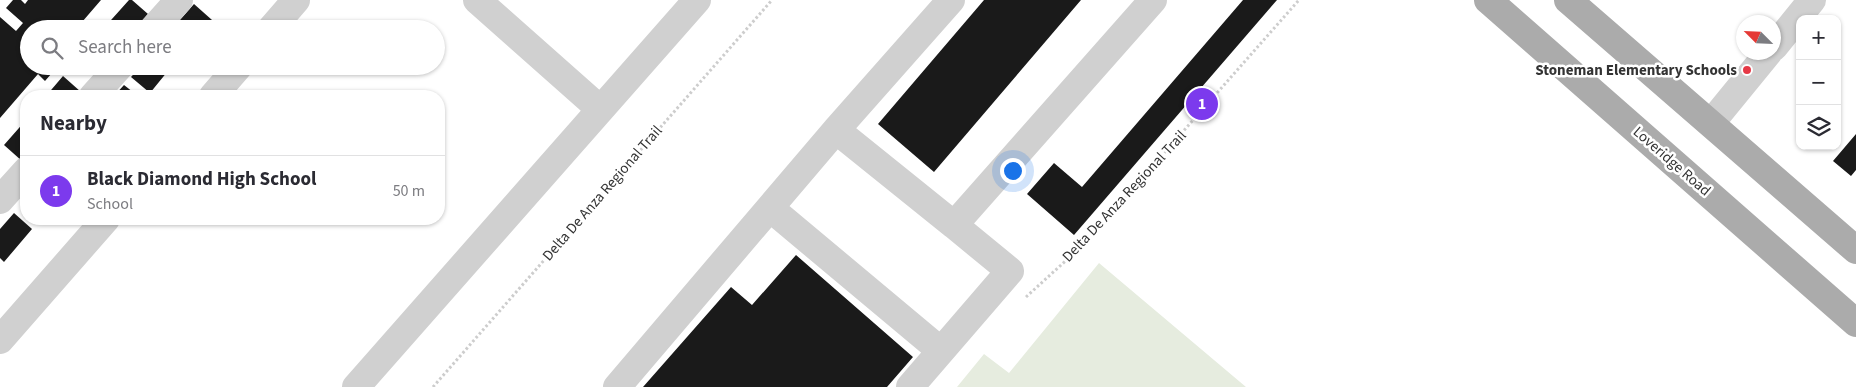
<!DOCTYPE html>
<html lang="en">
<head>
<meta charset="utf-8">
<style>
  body { margin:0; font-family:"Source Sans 3",sans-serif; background:#f2f2f3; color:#2b2b33 }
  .controls { position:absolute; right:15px; top:15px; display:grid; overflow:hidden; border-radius:10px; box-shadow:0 1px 4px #0004 }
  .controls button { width:45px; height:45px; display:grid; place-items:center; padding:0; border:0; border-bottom:1px solid #e1e1e2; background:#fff; color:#2b2b33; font:25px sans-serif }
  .compass { position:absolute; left:1736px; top:15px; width:45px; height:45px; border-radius:50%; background:#fff; box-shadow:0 1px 4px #0004; rotate:294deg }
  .you { position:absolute; left:1012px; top:170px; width:18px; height:18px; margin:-12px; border:4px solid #fff; border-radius:50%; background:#1a73e8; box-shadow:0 0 0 8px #1a73e833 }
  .badge { display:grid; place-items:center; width:32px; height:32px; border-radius:50%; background:#7c3aed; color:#fff; font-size:16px; font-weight:700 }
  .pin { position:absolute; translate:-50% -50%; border:2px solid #fff; box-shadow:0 1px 5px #0006 }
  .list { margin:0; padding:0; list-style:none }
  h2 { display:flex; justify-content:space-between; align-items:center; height:65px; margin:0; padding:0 20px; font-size:21px }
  h2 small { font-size:16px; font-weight:400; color:#7c7c81 }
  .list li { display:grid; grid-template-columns:32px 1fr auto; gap:15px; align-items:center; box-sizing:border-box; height:70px; padding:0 20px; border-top:1px solid #e1e1e2 }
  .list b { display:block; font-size:19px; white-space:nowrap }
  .list p { margin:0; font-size:16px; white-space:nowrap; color:#7c7c81 }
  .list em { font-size:16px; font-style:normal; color:#7c7c81 }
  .icon { flex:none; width:28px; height:28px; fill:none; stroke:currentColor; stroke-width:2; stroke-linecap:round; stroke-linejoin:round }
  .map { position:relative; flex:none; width:1856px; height:387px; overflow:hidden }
  .search { position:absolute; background:#fff; box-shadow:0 1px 4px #0004; left:20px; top:20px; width:425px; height:55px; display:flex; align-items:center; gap:12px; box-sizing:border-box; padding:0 18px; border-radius:28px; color:#7c7c81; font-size:19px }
  .panel { position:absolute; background:#fff; box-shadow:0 1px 4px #0004; left:20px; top:90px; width:425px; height:135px; border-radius:20px }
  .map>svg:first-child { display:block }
  .green { fill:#e6ecdf }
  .building { fill:#1a1a1a }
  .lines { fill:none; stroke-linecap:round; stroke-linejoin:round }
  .path { stroke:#cdcdcd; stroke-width:3; stroke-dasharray:2.5 2.5; stroke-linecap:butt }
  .minor { stroke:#d0d0d0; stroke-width:28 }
  .major { stroke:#ababab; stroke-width:28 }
  .poi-dot { fill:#e63946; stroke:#fff; stroke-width:2 }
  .labels { text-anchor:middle; stroke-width:5; stroke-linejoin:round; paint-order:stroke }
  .poi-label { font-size:15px; font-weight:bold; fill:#333; stroke:#fff; text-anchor:end }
  .street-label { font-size:15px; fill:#333; stroke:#fff }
</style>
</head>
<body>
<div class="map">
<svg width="1856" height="387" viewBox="0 0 1856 387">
  <rect width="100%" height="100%" fill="#fff"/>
  <path class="green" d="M1099 263 1246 387H957L984 354 1009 373Z"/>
  <path class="building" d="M13 0H21L25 4 28 0H101L76 29H29V66H58L45 81 38 74 0 118V17L16 31 23 23 6 8Z
    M129 0H132L148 14 135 29H103Z
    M984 0H1081L934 172 878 124Z
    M1243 0H1277L1074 235 1027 194 1054 163 1082 187Z
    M194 4 212 20 204 29H172Z
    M141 66H172L150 93 131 77Z
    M63 76 81 92 78 96H46Z
    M124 85 138 96H114Z
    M26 120V156L22 161 4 145Z
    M1856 134V170L1851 176 1833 161Z
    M14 213 32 229 4 262 0 258V229Z
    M796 255 913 357 887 387H643L731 287 752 305Z"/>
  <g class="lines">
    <path class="path" d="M1026 297 1083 245 1299 0
      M433 387 772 0"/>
    <path class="minor" d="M477 0 600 109
      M951 0 836 130 954 225 1153 0
      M153 29 179 0
      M271 29 296 0
      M1774 47 1812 0
      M93 96 120 66
      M213 96 239 66
      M1711 123 1769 52
      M0 200 26 171
      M770 208 941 351
      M0 340 106 219
      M356 387 697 0
      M617 387 836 130
      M910 387 1010 271 954 225"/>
    <path class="major" d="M1488 0 1856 323
      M1568 0 1856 250"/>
  </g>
  <circle class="poi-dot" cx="1747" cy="70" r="5"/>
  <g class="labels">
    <g class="poi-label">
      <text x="1737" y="75">Stoneman Elementary Schools</text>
    </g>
    <g class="street-label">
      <text transform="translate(1672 161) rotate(41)" y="5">Loveridge Road</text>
      <text transform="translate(602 193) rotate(-49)" y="5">Delta De Anza Regional Trail</text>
      <text transform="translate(1124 196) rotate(-47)" y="5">Delta De Anza Regional Trail</text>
    </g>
  </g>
</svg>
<div class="controls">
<button>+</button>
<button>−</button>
<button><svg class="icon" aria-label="layers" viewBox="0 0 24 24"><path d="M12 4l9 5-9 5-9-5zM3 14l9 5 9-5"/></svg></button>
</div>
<svg class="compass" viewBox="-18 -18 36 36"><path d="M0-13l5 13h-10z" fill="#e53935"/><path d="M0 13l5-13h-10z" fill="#7c7c81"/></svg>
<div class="you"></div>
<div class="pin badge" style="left:1202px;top:104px">1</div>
<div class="search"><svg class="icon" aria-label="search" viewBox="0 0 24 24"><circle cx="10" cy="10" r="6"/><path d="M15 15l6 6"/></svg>Search here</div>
<section class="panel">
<h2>Nearby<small></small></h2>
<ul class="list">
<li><span class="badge">1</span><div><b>Black Diamond High School</b><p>School</p></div><em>50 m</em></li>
</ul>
</section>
</div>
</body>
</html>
